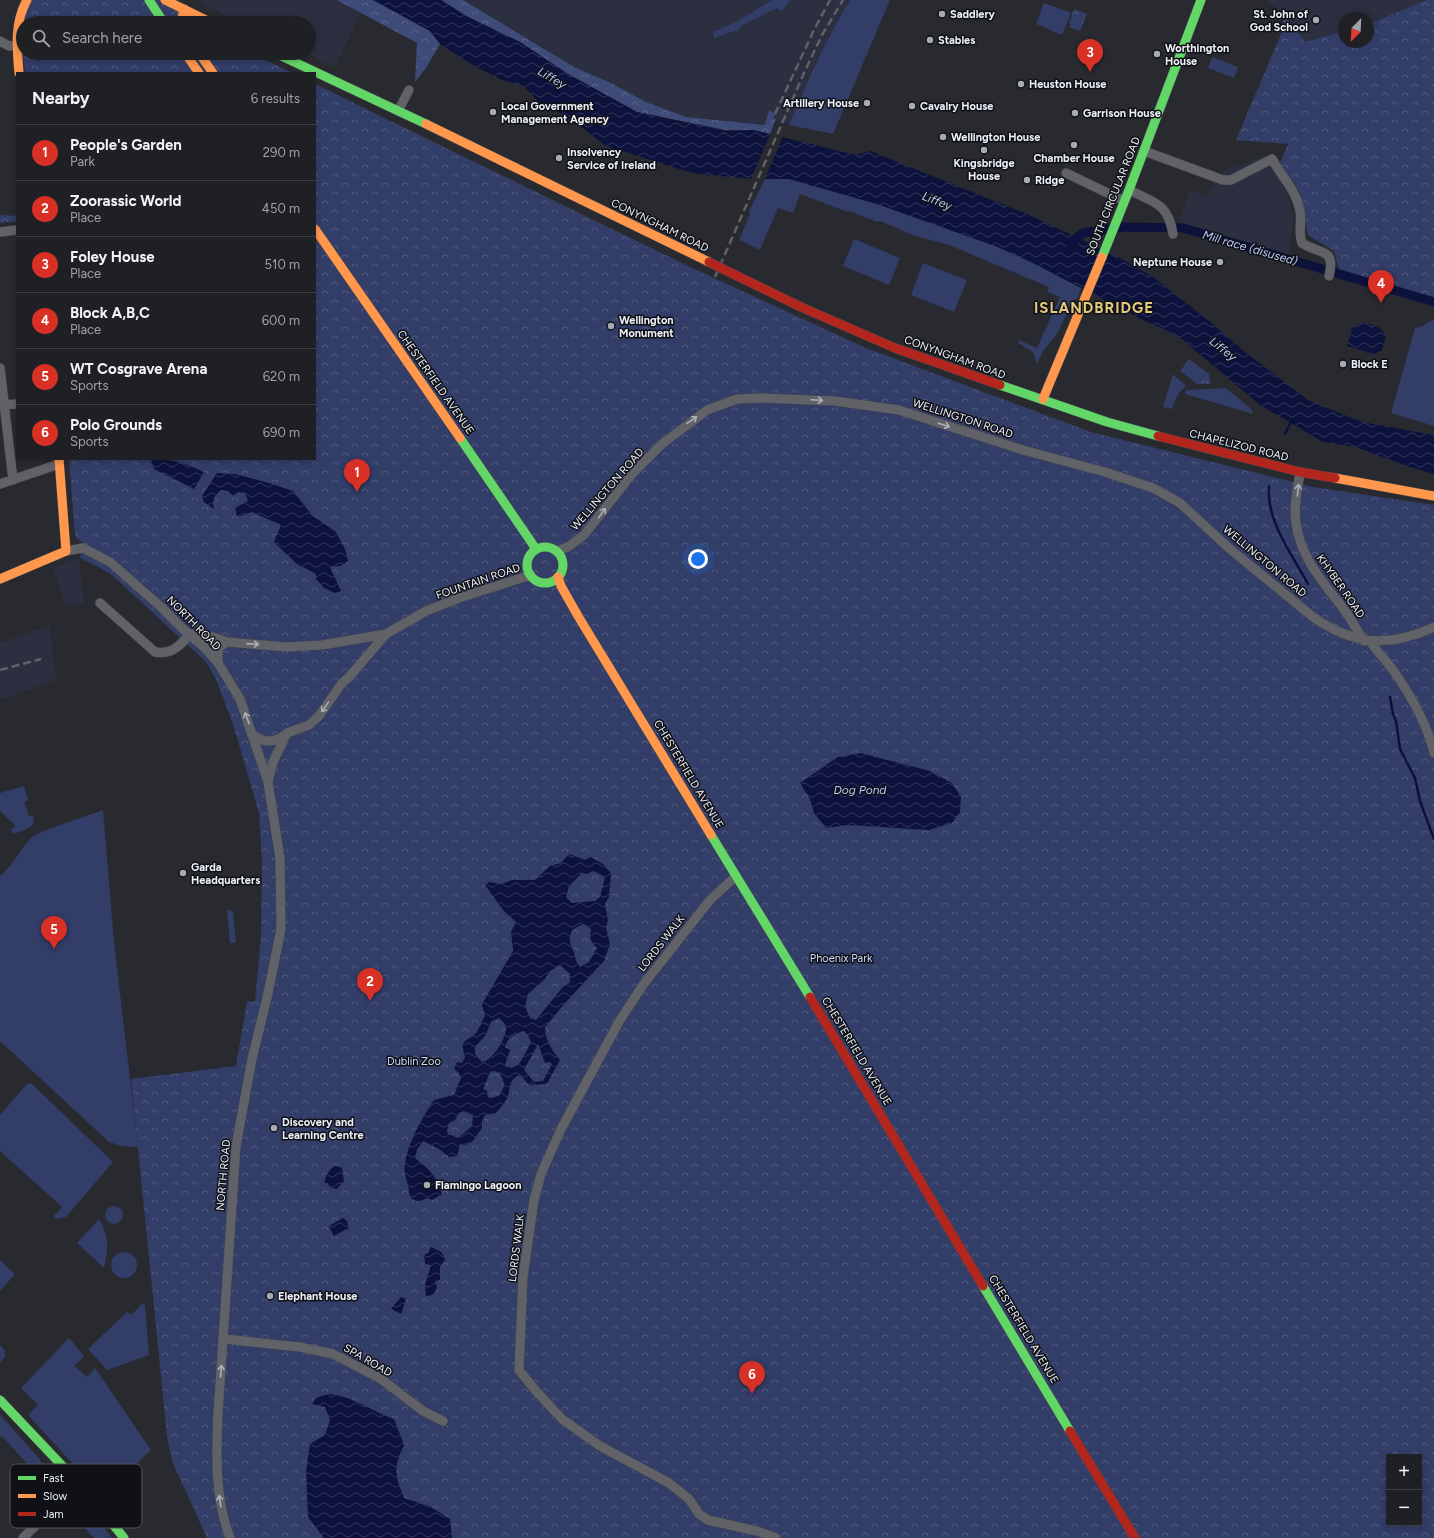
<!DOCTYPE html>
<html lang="en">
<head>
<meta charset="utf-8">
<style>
  body { margin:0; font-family:Figtree,sans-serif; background:#26282c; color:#f1f3f6 }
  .controls { position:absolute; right:12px; bottom:12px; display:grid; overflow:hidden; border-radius:0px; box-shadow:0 2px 6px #0003 }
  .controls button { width:36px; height:36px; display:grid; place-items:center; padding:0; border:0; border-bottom:1px solid #3c3e41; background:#1e2024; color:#f1f3f6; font:20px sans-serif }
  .compass { position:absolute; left:1338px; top:12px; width:36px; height:36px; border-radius:50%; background:#1e2024; box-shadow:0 2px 6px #0003; rotate:204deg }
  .you { position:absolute; left:698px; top:559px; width:14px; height:14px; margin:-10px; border:3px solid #fff; border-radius:50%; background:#1a73e8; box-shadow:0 0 0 6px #1a73e833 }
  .badge { display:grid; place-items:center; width:26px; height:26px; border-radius:50%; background:#d93025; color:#fff; font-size:13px; font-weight:700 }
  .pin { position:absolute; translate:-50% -33px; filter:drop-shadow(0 1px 2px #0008) }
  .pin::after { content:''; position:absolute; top:21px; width:14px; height:12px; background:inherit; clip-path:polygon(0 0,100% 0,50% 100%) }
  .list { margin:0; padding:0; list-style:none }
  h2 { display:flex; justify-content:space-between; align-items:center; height:52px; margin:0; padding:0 16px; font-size:17px }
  h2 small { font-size:13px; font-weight:400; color:#a1a3a6 }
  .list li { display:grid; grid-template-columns:26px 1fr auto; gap:12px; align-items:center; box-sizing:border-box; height:56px; padding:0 16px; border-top:1px solid #3c3e41 }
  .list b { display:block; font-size:15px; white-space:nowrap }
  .list p { margin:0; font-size:13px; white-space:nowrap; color:#a1a3a6 }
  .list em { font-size:13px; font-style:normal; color:#a1a3a6 }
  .icon { flex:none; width:22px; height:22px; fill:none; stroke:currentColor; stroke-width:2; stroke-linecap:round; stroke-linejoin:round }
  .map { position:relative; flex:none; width:1434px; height:1538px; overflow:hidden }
  .search { position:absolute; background:#1e2024; box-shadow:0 2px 6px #0003; left:16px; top:16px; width:300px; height:44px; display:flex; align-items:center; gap:10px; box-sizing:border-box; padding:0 14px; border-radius:22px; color:#a1a3a6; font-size:15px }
  .panel { position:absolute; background:#1e2024; box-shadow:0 2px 6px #0003; left:16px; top:72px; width:300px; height:388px; border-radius:0px }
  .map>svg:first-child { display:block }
  .built { fill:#2b2f40 }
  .green { fill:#323d68 }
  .forest { fill:url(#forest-crowns) }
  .park { fill:url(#park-crowns); fill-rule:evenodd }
  .water { fill:url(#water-waves); fill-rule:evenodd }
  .pier { fill:#282a30 }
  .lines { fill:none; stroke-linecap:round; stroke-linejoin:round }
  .stream { stroke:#0d123d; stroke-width:2.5 }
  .canal { stroke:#0d123d; stroke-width:9 }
  .street-casing { stroke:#46474d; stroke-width:10 }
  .fast-casing { stroke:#46474d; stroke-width:10 }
  .slow-casing { stroke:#46474d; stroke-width:10 }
  .jam-casing { stroke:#46474d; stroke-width:10 }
  .street { stroke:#606267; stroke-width:9 }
  .fast { stroke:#63d668; stroke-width:9 }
  .slow { stroke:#ff974d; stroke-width:9 }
  .jam { stroke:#b3261e; stroke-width:9 }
  .rail { stroke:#606166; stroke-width:2.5; stroke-dasharray:8 4; stroke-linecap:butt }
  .jam-bridge-casing { stroke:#46474d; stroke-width:10; stroke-linecap:butt }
  .jam-bridge { stroke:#b3261e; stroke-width:9 }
  .oneway { stroke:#aeb0b7 }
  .poi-dot { fill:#a8abb2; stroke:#0f1116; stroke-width:1.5 }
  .labels { text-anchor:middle; stroke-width:3; stroke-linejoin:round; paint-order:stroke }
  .poi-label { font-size:11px; font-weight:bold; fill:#edf0f8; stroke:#0f1116; text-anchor:start }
  .street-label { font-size:11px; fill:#edf0f8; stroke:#0f1116 }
  .park-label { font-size:11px; fill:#ced9fa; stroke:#0f1116 }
  .water-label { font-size:12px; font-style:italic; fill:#bbcafb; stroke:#0f1116 }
  .district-label { font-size:15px; font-weight:bold; letter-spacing:1px; fill:#e4ca7e; stroke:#0f1116 }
  .key { fill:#0f1116; stroke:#52545a; stroke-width:1 }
  .key-label { font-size:11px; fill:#edf0f8 }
</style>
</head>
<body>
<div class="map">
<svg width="1434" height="1538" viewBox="0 0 1434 1538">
  <defs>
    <pattern id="forest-crowns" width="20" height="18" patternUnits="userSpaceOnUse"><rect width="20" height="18" fill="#3e4a77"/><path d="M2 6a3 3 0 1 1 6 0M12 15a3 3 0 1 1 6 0" fill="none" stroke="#5a648b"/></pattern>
    <pattern id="park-crowns" width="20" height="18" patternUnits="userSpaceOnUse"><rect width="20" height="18" fill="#323d68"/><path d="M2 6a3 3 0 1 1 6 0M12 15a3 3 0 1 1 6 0" fill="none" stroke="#50597e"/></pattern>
    <pattern id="water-waves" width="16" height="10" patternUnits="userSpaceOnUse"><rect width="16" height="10" fill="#0d123d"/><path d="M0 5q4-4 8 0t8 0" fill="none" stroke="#31355a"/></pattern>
  </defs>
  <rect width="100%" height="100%" fill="#282a30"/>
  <path class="built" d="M198 0H339L361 12 335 67 305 53H309V23H240Z
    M463 0H850L834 26 811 72 789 125 773 118 769 110 765 125 710 121 686 117 646 102 609 82 574 67Z
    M1265 0H1427L1368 24V18H1344V31L1305 42 1282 12Z
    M1264 156 1284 186 1294 217 1288 260 1264 255 1179 221 1191 189 1207 197 1222 172Z
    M75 559H79L84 604 66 606 53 568Z
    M49 620 56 680 0 700V640L3 642 48 626Z"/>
  <path class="green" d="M772 0H790L782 11 777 8 741 26 737 32V30L714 38 713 32 736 22Z
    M850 0H890L833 134 789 125C807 82 825 40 850 0Z
    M1044 3 1071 13 1062 35 1036 24Z
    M1212 57 1238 67 1234 78 1208 68Z
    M765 179H789L877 204 998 247 1033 263 1081 288 1078 298 1073 300 1057 334 1043 351 1037 364 1033 352 1018 343 1019 340 1037 348 1060 297 1047 292 1049 287 949 245 916 236 880 221 877 222 849 211 848 212 800 194 793 213 778 208 760 250 739 240 750 214 749 211Z
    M854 239 900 258 889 285 843 266Z
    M923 263 967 280 954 312 911 295Z
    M1433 320 1434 321V426L1391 413 1415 328 1420 327Z
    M1189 359 1206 372 1197 384 1180 371Z
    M1173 374 1186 386 1178 394 1172 409 1163 407Z
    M1226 388 1252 410 1253 414 1185 394 1186 390Z
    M24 786 28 800 24 802 29 816H33L34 823 29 828 14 834 11 830 16 826 0 811V793Z
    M103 810 114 942 138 1147 122 1146 109 1142 0 1041V876C13 866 19 850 31 838 37 832 90 815 103 810Z
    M227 910 233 911 236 943H230Z
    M31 1083 113 1162 66 1217 56 1219 54 1216 62 1207 0 1151V1115L27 1084Z
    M105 1215a9 9 0 1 1 18 0a9 9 0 1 1-18 0Z
    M99 1219C110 1237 108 1249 104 1268L77 1243Z
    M111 1265a13 13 0 1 1 26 0a13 13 0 1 1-26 0Z
    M0 1260 15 1274 0 1291Z
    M142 1304 145 1305 149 1355 107 1370 88 1349 127 1312 131 1315Z
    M69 1338 84 1356 74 1366 87 1377 95 1368 151 1450 102 1496 28 1415 38 1405 21 1388Z
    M0 1345 5 1351V1356L0 1363Z
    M0 1415 38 1457 50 1476 72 1492 93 1514 112 1538H94L2 1436 0 1437Z"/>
  <path class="forest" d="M337 0H373L430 31 440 44 426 68 415 82 417 43Z
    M441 0H463L574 67 609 82 646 102 686 117 765 125 769 110 775 114 773 118 776 119 770 134 753 130H726L637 112 568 74 520 42 466 16Z"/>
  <path class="park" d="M27 0H165L202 23H23Z
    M1427 0H1434V299L1339 269 1334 251 1308 235 1299 191 1280 163 1288 144 1236 140 1284 27 1282 12 1305 42 1344 31V42H1368V24Z
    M1074 9 1087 14 1080 31 1069 27 1071 24 1069 23Z
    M23 53H250L293 73H25Z
    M315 84 688 266 866 348 1091 432 1313 487 1434 505V1538H207L172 1461 167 1436 131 1079 236 1066 247 1001 255 1002 261 934 262 860 259 813 233 724 215 677 205 661 112 575 95 565 80 558 83 542 78 540 75 535 69 459H315ZM1389 1457H1419V1523H1389Z
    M0 215 17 216V221L0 223Z
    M1206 372 1209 374 1211 384H1197Z"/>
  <path class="water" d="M373 0H441L466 16 520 42 568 74 637 112 727 131 753 130 856 155 870 151 1027 214 1122 259 1153 277 1209 321 1245 352 1308 400 1362 422 1434 435V474L1410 467 1356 447 1323 442 1260 405 1183 340 1166 330 1141 319 1033 263 998 247 877 204 789 179H751L692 173 606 146 569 118 539 102 523 86 502 80 476 67 440 44 430 31Z
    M1364 322 1380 328 1386 336 1382 350 1374 354 1347 346 1352 328Z
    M154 459C173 459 187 464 204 472L194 489 154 469 151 461Z
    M217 473 235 474 269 483 293 491 313 516 336 532 345 549 348 561 340 566 330 567 341 591 335 593 324 588 316 579V574L297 564 274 542 281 525 252 512 237 517 235 507 248 501 245 493 238 492 233 496 228 491 221 490C214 496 212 500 214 509L204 502 202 496Z
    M861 753 930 771 952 783 961 797 960 812 952 823 929 830 848 825 826 828 814 813 810 799 800 783 838 757Z
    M569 854 585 860 591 857 603 864 611 873 609 897 605 904 608 921 606 928 610 944 604 961 565 1003 545 1027C546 1042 551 1049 560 1060L547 1084 529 1085 520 1075C509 1079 510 1088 508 1096 506 1102 500 1108 496 1113L485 1115 482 1122V1128L473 1141 466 1145 460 1144 457 1156 449 1157 439 1149 423 1141 417 1150 415 1158C430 1170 436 1175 442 1194L432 1200 427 1198C419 1203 410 1202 409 1192 409 1186 406 1180 405 1174 402 1152 422 1118 434 1100L454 1095 461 1078 459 1073 454 1069 457 1062 462 1063 465 1057 462 1046C465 1039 468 1040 474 1035 479 1031 481 1022 485 1016L482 1004 513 951 511 932 516 922 503 910 485 885 489 882 501 884 512 880H535L550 866 561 863ZM593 871 605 877 600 897 595 901 572 903 566 897 569 886 582 873 587 874ZM584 924 591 929C589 939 591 942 597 948L589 962 580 967C575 962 576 957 573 950 567 937 569 929 584 924ZM560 965 570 974V982L562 988 536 1020 530 1018 525 1006 528 994 545 979 550 971ZM499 1018C502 1021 506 1024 506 1029 505 1040 493 1060 482 1062L475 1054V1047L486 1035 491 1022ZM524 1031 528 1035 531 1043C524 1053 523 1065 511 1068L505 1065 510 1050 505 1047C508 1037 514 1034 524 1031ZM538 1044 545 1063 550 1062 552 1064 543 1081 534 1082 524 1070ZM494 1071 500 1073C505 1086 506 1084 499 1096L490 1098 488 1097 487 1091 483 1089 490 1072ZM464 1111 473 1116 472 1126 458 1138 448 1134 447 1131 449 1123 455 1120 459 1113Z
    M334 1165 342 1168 344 1181 337 1189 329 1187 328 1183H324L327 1174Z
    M343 1218 347 1221 349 1230 346 1229 334 1237 329 1226Z
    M431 1247C439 1251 442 1250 445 1260L440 1267V1280L435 1281 437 1288 433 1295 426 1296 425 1285 431 1265 425 1264 424 1255 428 1253Z
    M401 1297 406 1299 401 1314 391 1309Z
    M328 1394C353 1396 371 1411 394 1419L404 1445C393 1468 395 1475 404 1498L429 1506 450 1519 452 1538H324L308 1517 306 1471 310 1444 325 1435 330 1420 325 1407 312 1404 316 1398Z"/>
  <path class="pier" d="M770 134 783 136 765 179H751Z"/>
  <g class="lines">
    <path class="stream" d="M1285 434 1292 420
      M1269 486C1266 521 1292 554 1308 584
      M1390 697 1393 714 1396 721 1400 749 1415 778 1420 801 1434 839"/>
    <path class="canal" d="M1070 248 1076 238 1083 233 1123 227 1183 228 1434 302"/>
    <defs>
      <path id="street" d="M0 41 9 46 17 45
        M398 111 409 90
        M1144 151 1223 180H1231L1272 159C1282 177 1296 190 1300 211 1302 221 1298 233 1302 243 1320 255 1336 247 1329 276
        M1066 173 1124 201
        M1129 190C1155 203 1168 203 1173 234
        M0 232 17 230
        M0 368 13 480
        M1 405 17 404
        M1300 472C1298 488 1293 507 1296 523 1301 561 1327 586 1348 615 1353 623 1358 632 1364 641
        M0 484 59 464
        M66 551 83 548 110 562 161 607 182 628 205 648 218 663 240 699 268 782 280 858 281 929 267 998 252 1059 236 1146 218 1414C216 1456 215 1498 230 1538
        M557 551 568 547 584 535 632 474 662 444 707 410 737 399 761 398 835 401 899 410 1023 450 1105 472 1153 488 1180 503 1230 549 1313 617C1353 645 1389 648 1434 627
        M100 603 155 652C171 655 180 646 190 634
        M190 634 213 637 227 642
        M1370 641C1376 651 1386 660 1393 670 1410 694 1427 724 1434 753
        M218 663V648L227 642 287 647 322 645 386 634 426 611 459 598 531 575
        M253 735C265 743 273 743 285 735
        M268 781 273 762 287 733 309 725 319 716 342 683 349 677 386 634
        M736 876 710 900 643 985 620 1020 561 1129 541 1174 534 1200 523 1277 519 1370 536 1391 562 1419 600 1446 669 1483 689 1499 699 1514 708 1520 757 1531 776 1538
        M224 1339 300 1347 333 1354 381 1379 423 1411 443 1421
        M23 1538 51 1510"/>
      <path id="fast" d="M149 0 164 23
        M275 53 426 124
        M1102 257 1129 190 1201 0
        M1000 385 1107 422 1158 436
        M460 438 536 549
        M527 565a18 18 0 1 1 36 0a18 18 0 1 1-36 0Z
        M711 835 810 997
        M983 1286 1070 1431
        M0 1400 87 1492 124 1538"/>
      <path id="slow" d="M165 0 212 23
        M181 23 184 9
        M185 53 199 73
        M199 53 213 73
        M19 73C17 48 14 23 27 0
        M426 124 709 262
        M315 229 460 438
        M1043 399 1102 257
        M1335 478 1434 496
        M558 577 561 586 578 616 711 835
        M0 579 66 551 59 459"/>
      <path id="jam" d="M725 270 801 307 895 348 1000 385
        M1158 436 1300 472 1335 478
        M810 997 983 1286
        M1070 1431 1135 1538"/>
    </defs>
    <use href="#street" class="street-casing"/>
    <use href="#fast" class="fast-casing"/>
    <use href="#slow" class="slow-casing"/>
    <use href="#jam" class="jam-casing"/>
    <use href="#street" class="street"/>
    <use href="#fast" class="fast"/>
    <use href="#slow" class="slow"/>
    <use href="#jam" class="jam"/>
    <path class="rail" d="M775 114 814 30 830 0
      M715 277 804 73 822 35 843 0
      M0 670 41 659"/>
    <defs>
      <path id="jam-bridge" d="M709 262 725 270"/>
    </defs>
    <use href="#jam-bridge" class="jam-bridge-casing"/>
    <use href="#jam-bridge" class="jam-bridge"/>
  </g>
  <defs><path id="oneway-shaft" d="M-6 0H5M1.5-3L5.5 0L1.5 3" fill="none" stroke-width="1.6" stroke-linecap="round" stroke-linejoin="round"/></defs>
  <g class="oneway">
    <use href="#oneway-shaft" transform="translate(817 400) rotate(3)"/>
    <use href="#oneway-shaft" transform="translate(692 420) rotate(-35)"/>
    <use href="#oneway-shaft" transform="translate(944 425) rotate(18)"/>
    <use href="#oneway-shaft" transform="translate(1298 490) rotate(-84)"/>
    <use href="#oneway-shaft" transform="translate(602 513) rotate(-55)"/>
    <use href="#oneway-shaft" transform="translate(253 644) rotate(4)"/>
    <use href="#oneway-shaft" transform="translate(325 707) rotate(125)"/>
    <use href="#oneway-shaft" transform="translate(247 718) rotate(-110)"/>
    <use href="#oneway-shaft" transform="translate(221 1371) rotate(-85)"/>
    <use href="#oneway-shaft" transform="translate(220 1501) rotate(-99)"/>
  </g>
  <g class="poi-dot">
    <circle cx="942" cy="14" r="4"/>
    <circle cx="1316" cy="20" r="4"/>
    <circle cx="930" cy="40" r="4"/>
    <circle cx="1157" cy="54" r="4"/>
    <circle cx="1021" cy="84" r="4"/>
    <circle cx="867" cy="103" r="4"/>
    <circle cx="912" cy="106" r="4"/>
    <circle cx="493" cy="112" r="4"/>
    <circle cx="1075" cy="113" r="4"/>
    <circle cx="943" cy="137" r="4"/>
    <circle cx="1074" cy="145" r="4"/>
    <circle cx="984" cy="150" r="4"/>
    <circle cx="559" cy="158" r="4"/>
    <circle cx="1027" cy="180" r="4"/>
    <circle cx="1220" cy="262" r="4"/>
    <circle cx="611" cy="326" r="4"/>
    <circle cx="1343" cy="364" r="4"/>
    <circle cx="183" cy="873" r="4"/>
    <circle cx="274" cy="1128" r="4"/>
    <circle cx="427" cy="1185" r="4"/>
    <circle cx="270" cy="1296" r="4"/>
  </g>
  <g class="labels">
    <g class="poi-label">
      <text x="950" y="18">Saddlery</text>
      <text x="1308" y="18" text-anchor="end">St. John of<tspan x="1308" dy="13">God School</tspan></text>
      <text x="938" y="44">Stables</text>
      <text x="1165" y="52">Worthington<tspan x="1165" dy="13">House</tspan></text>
      <text x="1029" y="88">Heuston House</text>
      <text x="859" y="107" text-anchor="end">Artillery House</text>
      <text x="501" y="110">Local Government<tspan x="501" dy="13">Management Agency</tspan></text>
      <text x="920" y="110">Cavalry House</text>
      <text x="1083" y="117">Garrison House</text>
      <text x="951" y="141">Wellington House</text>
      <text x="567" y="156">Insolvency<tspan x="567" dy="13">Service of Ireland</tspan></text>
      <text x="1074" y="162" text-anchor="middle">Chamber House</text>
      <text x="984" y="167" text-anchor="middle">Kingsbridge<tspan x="984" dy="13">House</tspan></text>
      <text x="1035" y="184">Ridge</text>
      <text x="1212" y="266" text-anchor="end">Neptune House</text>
      <text x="619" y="324">Wellington<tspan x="619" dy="13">Monument</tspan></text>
      <text x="1351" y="368">Block E</text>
      <text x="191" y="871">Garda<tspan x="191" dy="13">Headquarters</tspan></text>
      <text x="282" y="1126">Discovery and<tspan x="282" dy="13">Learning Centre</tspan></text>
      <text x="435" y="1189">Flamingo Lagoon</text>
      <text x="278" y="1300">Elephant House</text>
    </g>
    <g class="street-label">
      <text transform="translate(1113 196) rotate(-68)" y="4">SOUTH CIRCULAR ROAD</text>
      <text transform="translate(660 225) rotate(26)" y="4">CONYNGHAM ROAD</text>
      <text transform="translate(955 357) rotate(20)" y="4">CONYNGHAM ROAD</text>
      <text transform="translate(436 382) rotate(55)" y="4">CHESTERFIELD AVENUE</text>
      <text transform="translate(963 418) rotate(18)" y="4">WELLINGTON ROAD</text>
      <text transform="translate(1239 445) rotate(14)" y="4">CHAPELIZOD ROAD</text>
      <text transform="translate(607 489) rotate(-49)" y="4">WELLINGTON ROAD</text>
      <text transform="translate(1265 561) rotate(40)" y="4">WELLINGTON ROAD</text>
      <text transform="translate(478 581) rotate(-19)" y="4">FOUNTAIN ROAD</text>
      <text transform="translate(1341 586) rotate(55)" y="4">KHYBER ROAD</text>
      <text transform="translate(194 623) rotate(45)" y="4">NORTH ROAD</text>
      <text transform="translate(689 774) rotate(59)" y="4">CHESTERFIELD AVENUE</text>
      <text transform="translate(661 943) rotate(-52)" y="4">LORDS WALK</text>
      <text transform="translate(857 1051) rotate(59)" y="4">CHESTERFIELD AVENUE</text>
      <text transform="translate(223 1175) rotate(-85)" y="4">NORTH ROAD</text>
      <text transform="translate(516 1248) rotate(-83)" y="4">LORDS WALK</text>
      <text transform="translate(1024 1329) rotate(59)" y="4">CHESTERFIELD AVENUE</text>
      <text transform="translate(368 1360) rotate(30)" y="4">SPA ROAD</text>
    </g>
    <g class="park-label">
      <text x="841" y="962">Phoenix Park</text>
      <text x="414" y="1065">Dublin Zoo</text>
    </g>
    <g class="water-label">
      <text transform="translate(552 78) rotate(30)" y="4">Liffey</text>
      <text transform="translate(937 201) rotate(21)" y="4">Liffey</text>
      <text transform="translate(1250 248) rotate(16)" y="4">Mill race (disused)</text>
      <text transform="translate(1223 349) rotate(38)" y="4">Liffey</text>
      <text x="860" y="794">Dog Pond</text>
    </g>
    <g class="district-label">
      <text x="1094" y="313">ISLANDBRIDGE</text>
    </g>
  </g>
  <rect x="10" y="1464" width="132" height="64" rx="6" class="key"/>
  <rect x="18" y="1476" width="18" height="4" fill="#63d668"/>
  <rect x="18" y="1494" width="18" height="4" fill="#ff974d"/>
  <rect x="18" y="1512" width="18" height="4" fill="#b3261e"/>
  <g class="key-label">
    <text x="43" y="1482">Fast</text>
    <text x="43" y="1500">Slow</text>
    <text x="43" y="1518">Jam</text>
  </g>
</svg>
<div class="controls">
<button>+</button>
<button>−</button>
</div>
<svg class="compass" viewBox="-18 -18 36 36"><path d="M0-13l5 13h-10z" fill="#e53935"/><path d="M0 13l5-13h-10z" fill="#a1a3a6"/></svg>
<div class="you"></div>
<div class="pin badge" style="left:357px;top:492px">1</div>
<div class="pin badge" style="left:370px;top:1001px">2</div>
<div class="pin badge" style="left:1090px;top:72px">3</div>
<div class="pin badge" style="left:1381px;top:303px">4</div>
<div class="pin badge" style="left:54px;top:949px">5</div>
<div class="pin badge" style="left:752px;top:1394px">6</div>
<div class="search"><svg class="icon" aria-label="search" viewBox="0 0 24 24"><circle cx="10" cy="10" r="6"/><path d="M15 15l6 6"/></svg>Search here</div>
<section class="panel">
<h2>Nearby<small>6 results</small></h2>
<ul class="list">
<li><span class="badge">1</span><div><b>People's Garden</b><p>Park</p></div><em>290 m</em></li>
<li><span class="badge">2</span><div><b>Zoorassic World</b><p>Place</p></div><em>450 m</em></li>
<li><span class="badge">3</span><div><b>Foley House</b><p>Place</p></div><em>510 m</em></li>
<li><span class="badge">4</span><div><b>Block A,B,C</b><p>Place</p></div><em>600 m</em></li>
<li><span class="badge">5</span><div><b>WT Cosgrave Arena</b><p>Sports</p></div><em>620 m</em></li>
<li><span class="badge">6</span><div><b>Polo Grounds</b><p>Sports</p></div><em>690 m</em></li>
</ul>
</section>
</div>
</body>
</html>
